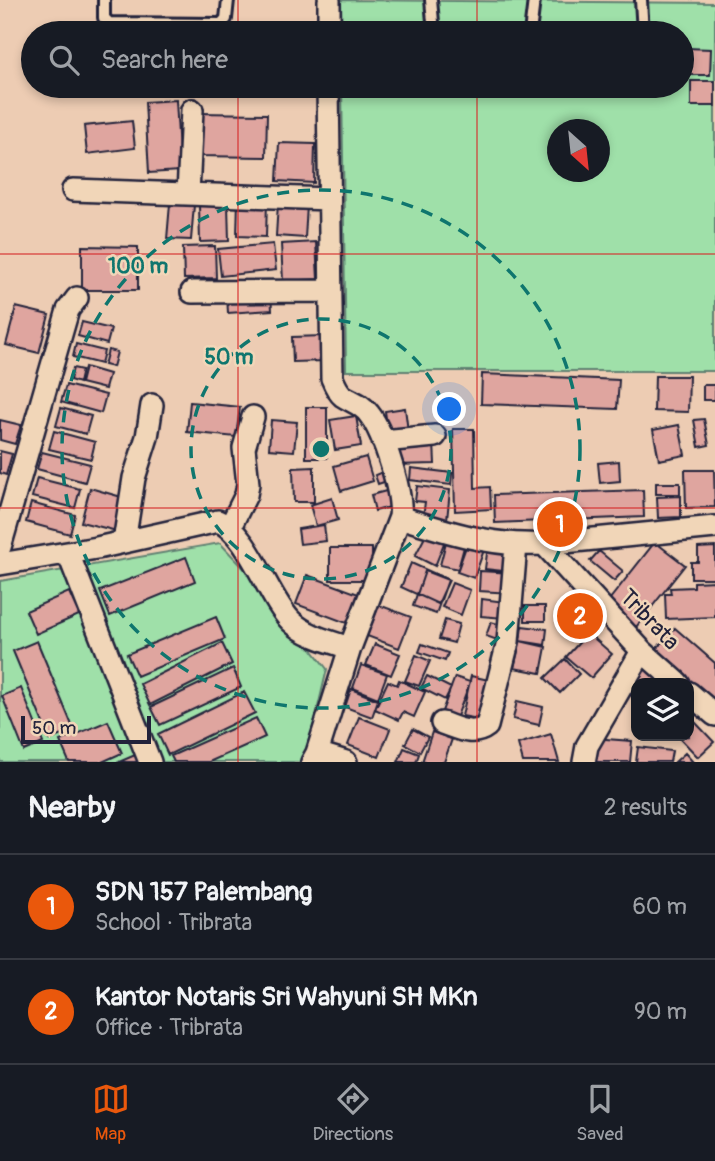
<!DOCTYPE html>
<html lang="en">
<head>
<meta charset="utf-8">
<style>
  body { margin:0; font-family:Pangolin,sans-serif; background:#20242c; color:#f1f3f6 }
  .controls { position:absolute; right:21px; bottom:21px; display:grid; overflow:hidden; border-radius:14px; box-shadow:0 4px 10px #0003 }
  .controls button { width:63px; height:63px; display:grid; place-items:center; padding:0; border:0; border-bottom:2px solid #363941; background:#171b24; color:#f1f3f6; font:35px sans-serif }
  .compass { position:absolute; left:547px; top:119px; width:63px; height:63px; border-radius:50%; background:#171b24; box-shadow:0 4px 10px #0003; rotate:153deg }
  .scale { position:absolute; left:21px; bottom:18px; width:130px; box-sizing:border-box; padding-left:7px; border:4px solid #22223b; border-top:0; font-size:19px; line-height:24px; white-space:nowrap; color:#22223b; -webkit-text-stroke:5px #f1d6b8; paint-order:stroke }
  .you { position:absolute; left:450px; top:410px; width:24px; height:24px; margin:-18px; border:5px solid #fff; border-radius:50%; background:#1a73e8; box-shadow:0 0 0 10px #1a73e833 }
  .badge { display:grid; place-items:center; width:46px; height:46px; border-radius:50%; background:#ea580c; color:#fff; font-size:23px; font-weight:700 }
  .pin { position:absolute; translate:-50% -50%; border:4px solid #fff; box-shadow:0 2px 7px #0006 }
  .list { margin:0; padding:0; list-style:none }
  h2 { display:flex; justify-content:space-between; align-items:center; height:91px; margin:0; padding:0 28px; font-size:30px }
  h2 small { font-size:23px; font-weight:400; color:#9ea1a6 }
  .list li { display:grid; grid-template-columns:46px 1fr auto; gap:21px; align-items:center; box-sizing:border-box; height:105px; padding:0 28px; border-top:2px solid #363941 }
  .list b { display:block; font-size:26px; white-space:nowrap }
  .list p { margin:0; font-size:23px; white-space:nowrap; color:#9ea1a6 }
  .list em { font-size:23px; font-style:normal; color:#9ea1a6 }
  .icon { flex:none; width:38px; height:38px; fill:none; stroke:currentColor; stroke-width:2; stroke-linecap:round; stroke-linejoin:round }
  .map { position:relative; flex:none; width:715px; height:762px; overflow:hidden }
  .search { position:absolute; background:#171b24; box-shadow:0 4px 10px #0003; left:21px; right:21px; top:21px; height:77px; display:flex; align-items:center; gap:18px; box-sizing:border-box; padding:0 24px; border-radius:38px; color:#9ea1a6; font-size:26px }
  .sheet { height:301px; background:#171b24 }
  nav { display:flex; justify-content:space-around; align-items:center; box-sizing:border-box; height:98px; border-top:2px solid #363941; background:#171b24; font-size:19px; color:#9ea1a6 }
  nav a { display:grid; justify-items:center; gap:4px }
  nav .on { color:#ea580c }
  .map>svg:first-child { display:block }
  .green { fill:#9fe0a9; stroke:#608172; stroke-width:2; fill-rule:evenodd }
  .building { fill:#dfa59f; stroke:#22223b; stroke-width:2 }
  .lines { fill:none; stroke-linecap:round; stroke-linejoin:round }
  .service-casing { stroke:#22223b; stroke-width:16 }
  .minor-casing { stroke:#22223b; stroke-width:26 }
  .service { stroke:#f1d6b8; stroke-width:10 }
  .minor { stroke:#f1d6b8; stroke-width:21 }
  .grid { fill:none; stroke:#d62828; stroke-width:2; stroke-opacity:0.55 }
  .ring { fill:none; stroke:#0f766e; stroke-width:3.5; stroke-dasharray:12 9 }
  .labels { text-anchor:middle; stroke-width:5; stroke-linejoin:round; paint-order:stroke }
  .street-label { font-size:23px; fill:#22223b; stroke:#f1d6b8 }
  .centre { fill:#0f766e; stroke:#f1d6b8; stroke-width:3.5 }
  .ring-label { font-size:21px; text-anchor:middle; font-weight:bold; fill:#0f766e; stroke:#f1d6b8; stroke-width:5; stroke-linejoin:round; paint-order:stroke }
</style>
</head>
<body>
<div class="map">
<svg width="715" height="762" viewBox="0 0 715 762">
  <rect width="100%" height="100%" fill="#edccb3"/>
  <filter id="ink" filterUnits="userSpaceOnUse"><feTurbulence type="fractalNoise" baseFrequency=".0143" numOctaves="2"/><feDisplacementMap in="SourceGraphic" scale="14" xChannelSelector="R" yChannelSelector="G"/><feConvolveMatrix kernelMatrix="1 2 1 2 8 2 1 2 1" color-interpolation-filters="sRGB"/></filter>
  <g filter="url(#ink)">
    <path class="green" d="M341 0 715 3V371H346L342 86H682V33H342ZM558 130H600V172H558Z
      M220 543 271 597 327 669 305 762H0V581Z"/>
    <path class="building" d="M686 48 711 49 710 75H685Z
      M691 81H715V106H691Z
      M79 86H162L79 92Z
      M357 86H383V88H357Z
      M176 100 180 171 149 173 145 102Z
      M198 113 267 114 266 157 198 156Z
      M132 121 135 148 87 154 84 126Z
      M279 143 315 144 314 183 277 181Z
      M238 199 267 200 266 237 237 236Z
      M278 203 307 205 305 238 276 236Z
      M170 204 194 205 191 240 167 239Z
      M228 204 229 241 200 242 199 205Z
      M316 242 318 279 283 281 281 244Z
      M273 244 276 270 221 276 218 249Z
      M82 246 138 247V290H82Z
      M215 246 216 278 184 279 183 247Z
      M271 293 272 310 228 313 227 296Z
      M16 307 49 315 39 353 6 345Z
      M82 322 111 329 107 344 78 336Z
      M324 336 325 361 293 362 292 337Z
      M76 344 104 351 101 364 73 357Z
      M108 350 117 352 113 367 104 365Z
      M85 367 109 374 105 389 81 383Z
      M73 368 82 370 79 383 70 380Z
      M482 374 619 380 617 409 481 404Z
      M655 376H689L688 412 654 411Z
      M66 385 106 395 101 413 61 402Z
      M703 385H715V400H703Z
      M190 402 240 407 236 437 187 432Z
      M306 407H327V458H306Z
      M61 408 91 416 86 434 56 426Z
      M405 408 408 431 388 433 385 411Z
      M356 416 361 446 335 450 330 420Z
      M704 419 709 445 699 447 694 420Z
      M0 420 21 425 15 444 0 440Z
      M271 420 297 422 294 451 269 449Z
      M679 425 685 455 659 460 653 430Z
      M453 429H474L475 488 490 487 491 509 455 511Z
      M54 431 95 442 91 459 49 449Z
      M434 442 435 464 394 465V444Z
      M0 451 12 454 6 475 0 473Z
      M42 452 90 464 85 482 37 469Z
      M366 457 373 481 341 491 334 466Z
      M619 461 620 481 600 483 598 463Z
      M314 467V502H294L293 468Z
      M411 468 452 473 451 485 410 480Z
      M387 470 390 480 378 484 375 475Z
      M685 470H714L715 507 686 508Z
      M37 478 80 489 75 508 32 497Z
      M656 483H680V494H656Z
      M417 486 450 490 447 520 423 517 425 502 415 501Z
      M90 488 125 498 117 531 81 522Z
      M390 490 394 506 375 511 371 495Z
      M643 490 644 517 495 523 494 495Z
      M681 496V517L658 518 657 497Z
      M332 498 338 520 316 526 310 505Z
      M31 503 75 515 70 534 26 522Z
      M324 525 326 541 300 544 298 529Z
      M427 533 444 543 435 566 415 556Z
      M468 541 485 547 474 578 457 572Z
      M446 542 464 547 458 569 440 565Z
      M655 542 685 565 636 627 606 604Z
      M488 545 515 548 512 572 485 569Z
      M715 547V578H691V562H698V548Z
      M330 548H372V580H330Z
      M599 551 623 571 614 581 590 561Z
      M186 557 195 581 110 616 100 591Z
      M411 563 449 580 438 604 401 587Z
      M425 571 448 580 436 614 413 606Z
      M480 571 512 573 511 593 479 591Z
      M307 575 364 596 352 625 296 604Z
      M715 581V617L666 619 665 594H671L670 588 694 587V582Z
      M452 583 470 590 461 615 442 607Z
      M69 592 79 615 36 634 26 611Z
      M578 598 597 617 583 633 563 614Z
      M482 599 505 602 504 618 481 616Z
      M379 605 411 617 399 648 367 636Z
      M525 606H545V621H525Z
      M216 617 225 639 137 676 127 654Z
      M445 620 459 624 454 643 439 639Z
      M491 622 505 626 500 641 486 636Z
      M522 626 547 629 545 645 520 641Z
      M675 628 715 663V702L656 649Z
      M588 633 612 654 591 678 566 657Z
      M37 641 74 730 50 740 13 651Z
      M520 641 546 647 541 673 514 668Z
      M222 643 232 664 150 705 140 684Z
      M375 644 400 654 391 675 366 665Z
      M422 644 448 653 445 661 419 652Z
      M416 655 430 661 419 686 405 681Z
      M565 659 579 674 560 693 545 678Z
      M361 665 387 674 378 698 353 688Z
      M644 665 664 683H636V700L624 689Z
      M233 668 241 687 160 725 151 707Z
      M427 676 451 688 445 700 421 688Z
      M471 676 493 681 484 720 462 716Z
      M455 677 470 682 456 719 441 714Z
      M399 680 425 692 414 717 403 712 399 720 375 709 388 681 397 685Z
      M21 688 43 743 24 751 2 696Z
      M351 689 378 700 372 717 345 707Z
      M244 692 255 713 168 755 158 734Z
      M517 701 543 707 539 725 513 719Z
      M689 702 698 713 689 721Z
      M359 717 390 729 379 757 348 745Z
      M256 718 265 737 209 762H174L171 756Z
      M108 721 122 753 102 762H69L60 741Z
      M695 722 714 742 698 757 679 737 689 736V728Z
      M413 729 428 737 420 752 405 744Z
      M432 732 452 739 444 762H422Z
      M551 734 559 762H523L518 744Z
      M592 738 632 741 630 762H591Z
      M638 747 672 751 670 762H636Z
      M404 748 419 754 416 762H398Z
      M142 752 146 762H119Z
      M685 753 693 762H675Z"/>
    <g class="lines">
      <defs>
        <path id="service" d="M104 0V18L109 23 221 24 226 19 228 0
          M431 0 434 33
          M641 0 643 33
          M530 33 534 0"/>
        <path id="minor" d="M329 33V0
          M73 190 329 199
          M188 194 192 110
          M192 292 329 291
          M383 441 435 436
          M400 517C447 532 494 547 544 544L642 651 678 683
          M230 527 246 495 248 484 244 448 253 417
          M124 542 134 478 147 437 152 405
          M544 544 715 527
          M0 547 68 310 77 298
          M68 553 150 762
          M0 564 97 548 218 521C248 532 268 598 291 621 306 636 331 642 350 648
          M689 693 715 715
          M442 723C457 728 473 737 487 726L508 642 516 545
          M317 753 346 762
          M312 762 317 753 350 648 400 517C403 494 384 433 369 414 362 404 352 402 343 396 338 392 334 383 332 378L328 86
          M584 762 587 746 642 651"/>
      </defs>
      <use href="#service" class="service-casing"/>
      <use href="#minor" class="minor-casing"/>
      <use href="#service" class="service"/>
      <use href="#minor" class="minor"/>
    </g>
  </g>
  <path class="grid" d="M238 0V33M477 0V33M238 86V762M477 86V762M0 254H715M0 508H715"/>
  <g class="ring">
    <circle cx="321" cy="449" r="130"/>
    <circle cx="321" cy="449" r="259"/>
  </g>
  <g class="labels">
    <g class="street-label">
      <text transform="translate(650 619) rotate(46)" y="8">Tribrata</text>
    </g>
  </g>
  <circle cx="321" cy="449" r="10" class="centre"/>
  <g class="ring-label">
    <text x="138" y="273">100 m</text>
    <text x="229" y="364">50 m</text>
  </g>
</svg>
<div class="controls">
<button><svg class="icon" aria-label="layers" viewBox="0 0 24 24"><path d="M12 4l9 5-9 5-9-5zM3 14l9 5 9-5"/></svg></button>
</div>
<svg class="compass" viewBox="-18 -18 36 36"><path d="M0-13l5 13h-10z" fill="#e53935"/><path d="M0 13l5-13h-10z" fill="#9ea1a6"/></svg>
<div class="scale">50 m</div>
<div class="you"></div>
<div class="pin badge" style="left:560px;top:524px">1</div>
<div class="pin badge" style="left:580px;top:616px">2</div>
<div class="search"><svg class="icon" aria-label="search" viewBox="0 0 24 24"><circle cx="10" cy="10" r="6"/><path d="M15 15l6 6"/></svg>Search here</div>
</div>
<section class="sheet">
<h2>Nearby<small>2 results</small></h2>
<ul class="list">
<li><span class="badge">1</span><div><b>SDN 157 Palembang</b><p>School · Tribrata</p></div><em>60 m</em></li>
<li><span class="badge">2</span><div><b>Kantor Notaris Sri Wahyuni SH MKn</b><p>Office · Tribrata</p></div><em>90 m</em></li>
</ul>
</section>
<nav>
<a class="on"><svg class="icon" aria-label="map" viewBox="0 0 24 24"><path d="M3 6l6-2 6 2 6-2v14l-6 2-6-2-6 2zM9 4v14M15 6v14"/></svg>Map</a>
<a><svg class="icon" aria-label="directions" viewBox="0 0 24 24"><path d="M12 3l9 9-9 9-9-9zM9 14v-3h6M13 9l2 2-2 2"/></svg>Directions</a>
<a><svg class="icon" aria-label="saved" viewBox="0 0 24 24"><path d="M7 4h10v16l-5-4-5 4z"/></svg>Saved</a>
</nav>
</body>
</html>
